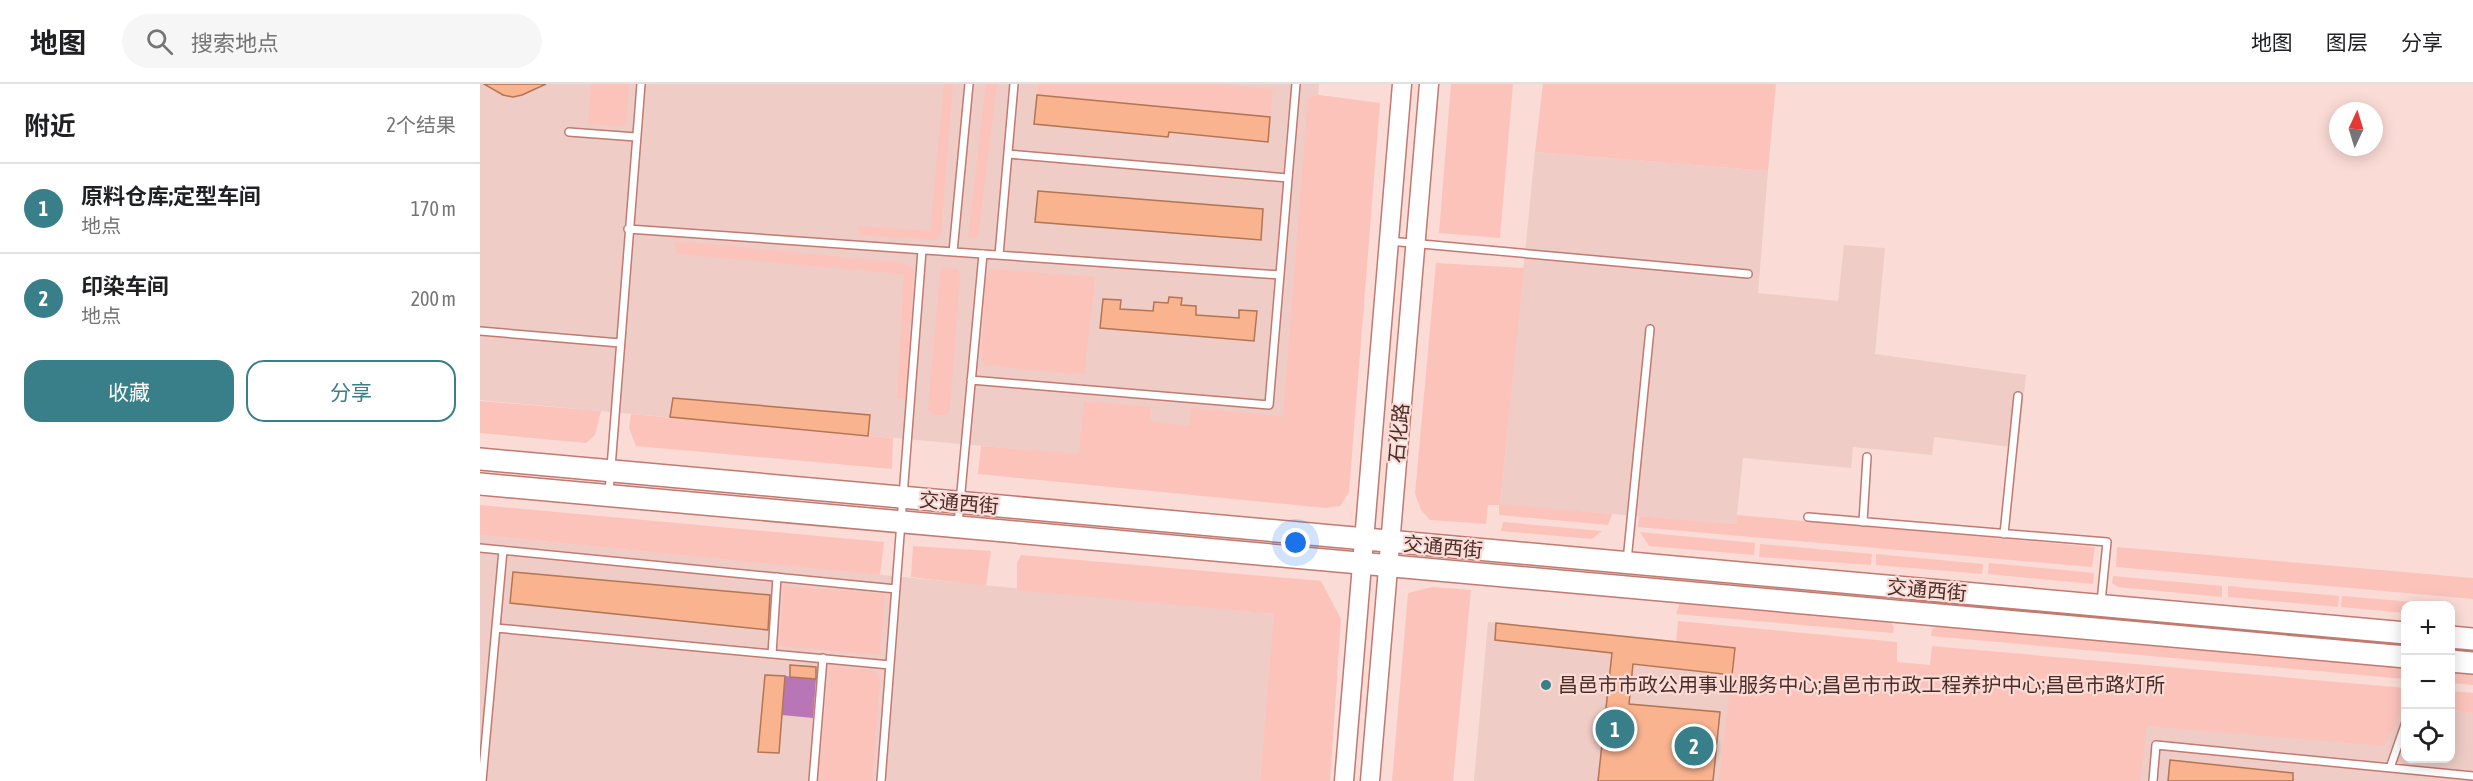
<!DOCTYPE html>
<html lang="zh">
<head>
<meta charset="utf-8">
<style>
  body { margin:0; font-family:"Asap Condensed","Noto Sans SC",sans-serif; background:#f6f6f6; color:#202124 }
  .controls { position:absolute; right:18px; bottom:18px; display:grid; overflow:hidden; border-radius:12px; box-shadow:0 3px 15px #0003 }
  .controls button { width:54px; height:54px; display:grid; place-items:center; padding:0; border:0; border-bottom:2px solid #e0e0e0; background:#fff; color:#202124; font:30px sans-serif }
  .compass { position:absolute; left:1849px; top:18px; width:54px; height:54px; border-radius:50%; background:#fff; box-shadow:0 3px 15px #0003; rotate:4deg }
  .you { position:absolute; left:816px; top:459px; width:21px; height:21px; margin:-15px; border:4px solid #fff; border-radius:50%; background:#1a73e8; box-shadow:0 0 0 9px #1a73e833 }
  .badge { display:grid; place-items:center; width:39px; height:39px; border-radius:50%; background:#397f8a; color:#fff; font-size:20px; font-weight:700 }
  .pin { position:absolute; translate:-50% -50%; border:3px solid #fff; box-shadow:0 2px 6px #0006 }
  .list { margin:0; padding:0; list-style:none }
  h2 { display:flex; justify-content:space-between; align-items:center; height:78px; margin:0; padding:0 24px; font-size:26px }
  h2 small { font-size:20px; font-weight:400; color:#757577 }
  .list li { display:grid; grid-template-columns:39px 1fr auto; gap:18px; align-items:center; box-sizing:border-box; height:90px; padding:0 24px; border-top:2px solid #e0e0e0 }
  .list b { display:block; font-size:22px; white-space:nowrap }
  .list p { margin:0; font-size:20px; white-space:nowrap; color:#757577 }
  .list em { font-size:20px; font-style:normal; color:#757577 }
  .actions { display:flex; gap:12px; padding:18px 24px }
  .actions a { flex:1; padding:14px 0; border:2px solid #397f8a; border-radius:18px; text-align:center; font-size:21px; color:#397f8a }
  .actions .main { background:#397f8a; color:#fff }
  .icon { flex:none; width:33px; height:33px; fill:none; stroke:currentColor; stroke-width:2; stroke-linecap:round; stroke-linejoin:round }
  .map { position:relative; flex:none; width:1993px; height:697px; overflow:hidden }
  header { display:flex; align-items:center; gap:36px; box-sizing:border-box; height:84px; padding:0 30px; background:#fff; border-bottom:2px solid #e0e0e0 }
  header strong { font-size:28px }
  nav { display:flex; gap:33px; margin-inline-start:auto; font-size:21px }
  .search { width:420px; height:54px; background:#f6f6f6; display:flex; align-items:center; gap:15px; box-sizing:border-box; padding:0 21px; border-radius:33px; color:#757577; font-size:22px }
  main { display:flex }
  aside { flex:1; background:#fff }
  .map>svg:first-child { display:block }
  .built { fill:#efccc6 }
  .green { fill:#fcc3bb }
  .water { fill:#b976b6 }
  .building { fill:#f9b38f; stroke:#b37554; stroke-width:1.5 }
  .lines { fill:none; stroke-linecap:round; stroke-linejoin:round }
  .service-casing { stroke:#c17970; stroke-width:10 }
  .secondary-casing { stroke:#c17970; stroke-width:21 }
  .primary-casing { stroke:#c17970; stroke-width:24 }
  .service { stroke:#fff; stroke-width:7 }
  .secondary { stroke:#fff; stroke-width:18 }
  .primary { stroke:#fff; stroke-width:21 }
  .poi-dot { fill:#397f8a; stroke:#fbdbd6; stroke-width:2 }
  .labels { text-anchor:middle; stroke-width:4.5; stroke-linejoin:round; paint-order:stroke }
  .street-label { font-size:20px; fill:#4b2d28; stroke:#fbdbd6 }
  .poi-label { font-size:20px; fill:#4b2d28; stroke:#fbdbd6; text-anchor:start }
</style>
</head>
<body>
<header>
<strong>地图</strong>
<div class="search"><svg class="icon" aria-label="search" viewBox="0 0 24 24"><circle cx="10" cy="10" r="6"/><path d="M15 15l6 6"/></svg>搜索地点</div>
<nav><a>地图</a><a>图层</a><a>分享</a></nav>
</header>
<main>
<aside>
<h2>附近<small>2个结果</small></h2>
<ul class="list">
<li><span class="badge">1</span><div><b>原料仓库;定型车间</b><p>地点</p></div><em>170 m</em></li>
<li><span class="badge">2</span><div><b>印染车间</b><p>地点</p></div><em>200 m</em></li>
</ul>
<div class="actions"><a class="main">收藏</a><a>分享</a></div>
</aside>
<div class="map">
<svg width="1993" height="697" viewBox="0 0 1993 697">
  <rect width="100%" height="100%" fill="#fbdbd6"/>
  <path class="built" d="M0 0H839L808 390 0 316Z
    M1055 68 1288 87 1278 209 1358 217 1364 161 1405 164 1395 270 1546 291 1538 364 1454 353 1452 371 1373 363 1371 384 1263 374 1256 440 1020 421Z
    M0 451 795 530 780 697H0Z
    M1008 538 1416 579 1925 624 1926 674H1970L1971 627 1993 629V697H994Z"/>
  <path class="green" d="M111 0H149L146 42 108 40Z
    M464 0H473L461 149 456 156 381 151 378 142 450 147Z
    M506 0H517L498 154 488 153Z
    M558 0H736L793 5 790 33 557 11Z
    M971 0H1033L1020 154 959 149Z
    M1063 0H1296L1288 87 1055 68Z
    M839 11 900 19 869 408 860 422 846 424 498 390 501 362 599 370 604 317 671 323 670 337 709 342 711 324 803 333 828 14Z
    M195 157 424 179 434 186 425 315 417 314 424 190 197 170Z
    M956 179 1044 184 1020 420 1132 430 1128 441 1019 431V421H1008L1006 440 950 436 941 426 935 410Z
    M463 183 477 185 480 191 470 326 466 331H454L448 326 460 189Z
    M510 185 615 193 604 291 505 281 501 275 506 194Z
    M0 317 121 327 115 351 106 359 0 349Z
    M151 330 413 354 412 385 156 362 149 344Z
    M0 421 404 458 400 491 0 451Z
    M1257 431 1615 463 1612 483 1158 443 1159 432 1256 440Z
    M1023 438 1122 447 1112 455 1021 447Z
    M1160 448 1275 459 1274 471 1169 462Z
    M1280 460 1392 470 1391 481 1279 473Z
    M433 462 511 467 506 502 431 493Z
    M1637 463 1993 494V515L1636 483Z
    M1396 470 1503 480 1502 490 1396 481Z
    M541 471 841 497 861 535 850 697H780L794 530 537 506V479Z
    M1509 479 1614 489 1613 500 1508 490Z
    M1633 492 1742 502V513L1638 503 1632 499Z
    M304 502 405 510 400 571 299 562Z
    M1748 502 1859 512 1858 523 1748 513Z
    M952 503 991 506 973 697H912L928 509Z
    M1862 512 1967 521 1926 522 1925 529 1861 523Z
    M1200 518 1410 537 1414 543 1413 549 1196 530Z
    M1198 537 1417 558V578L1450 581 1452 562 1925 604C1926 625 1913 643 1904 662L1667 642 1660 697H1239L1255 564 1196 558Z
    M1458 541 1925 584V595L1451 552 1452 546Z
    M350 582 394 586 400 595 392 697H338Z
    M1975 588 1993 589V601L1971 599 1970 590Z
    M1970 607 1993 609V629L1971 627Z"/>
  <path class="water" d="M305 592 336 595 333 634 302 631Z"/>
  <path class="building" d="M4 0H66L42 11 33 13 23 11Z
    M557 11 790 33 788 58 689 48 688 53 554 40Z
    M558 107 783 125 781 156 555 138Z
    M689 213 702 214 701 221 716 222V231L759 234V226L777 227 774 257 620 244 623 215 641 216 640 225 673 227 674 218 688 219Z
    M193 314 390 331 388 352 190 333Z
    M33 488 290 511 288 546 30 519Z
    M1016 539 1255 564 1252 591 1153 580 1149 620 1240 628 1233 697H1118L1132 569 1015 556Z
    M310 581 336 583V595L310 593Z
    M285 591 305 592 299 669 278 668Z
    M1690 676 1813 689V697H1688Z"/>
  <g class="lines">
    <defs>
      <path id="service" d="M89 48 156 53
        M528 70 808 94
        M148 145 800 191
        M909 157 1268 190
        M473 168 489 0
        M519 171 534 0
        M0 247 140 259
        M491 296 789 321 816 0
        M129 409 161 0
        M1328 433 1627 458 1621 518
        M1383 438 1387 373
        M478 440 503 170
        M1524 450 1538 312
        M0 464 416 505
        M1147 477 1170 245
        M16 544 410 581
        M292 570 297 493
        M1910 684 1926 638
        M2 697 23 466
        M333 697 343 574
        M401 697 442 166
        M1673 697 1676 661 1993 692"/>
      <path id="secondary" d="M864 697 922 0
        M890 697 949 0"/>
      <path id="primary" d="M0 375 1926 549
        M0 400 1926 573
        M1970 553 1993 555
        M1970 577 1993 579"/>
    </defs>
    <use href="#service" class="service-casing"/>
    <use href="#secondary" class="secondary-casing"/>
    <use href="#primary" class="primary-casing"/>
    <use href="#service" class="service"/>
    <use href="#secondary" class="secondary"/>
    <use href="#primary" class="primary"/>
  </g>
  <circle class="poi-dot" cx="1066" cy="601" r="6"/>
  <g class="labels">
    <g class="street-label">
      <text transform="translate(919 349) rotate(-85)" y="7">石化路</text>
      <text transform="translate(479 419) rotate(5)" y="7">交通西街</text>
      <text transform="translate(963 463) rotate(5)" y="7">交通西街</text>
      <text transform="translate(1447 506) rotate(5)" y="7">交通西街</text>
    </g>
    <g class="poi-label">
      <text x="1078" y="608">昌邑市市政公用事业服务中心;昌邑市市政工程养护中心;昌邑市路灯所</text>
    </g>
  </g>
</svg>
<div class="controls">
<button>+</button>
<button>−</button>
<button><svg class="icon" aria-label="locate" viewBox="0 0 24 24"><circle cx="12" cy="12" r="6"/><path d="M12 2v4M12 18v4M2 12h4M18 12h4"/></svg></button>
</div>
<svg class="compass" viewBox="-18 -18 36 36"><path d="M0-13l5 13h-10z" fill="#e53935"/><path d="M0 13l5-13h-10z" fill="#757577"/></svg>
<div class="you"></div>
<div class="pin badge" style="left:1135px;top:645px">1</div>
<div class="pin badge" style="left:1214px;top:662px">2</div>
</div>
</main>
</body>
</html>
